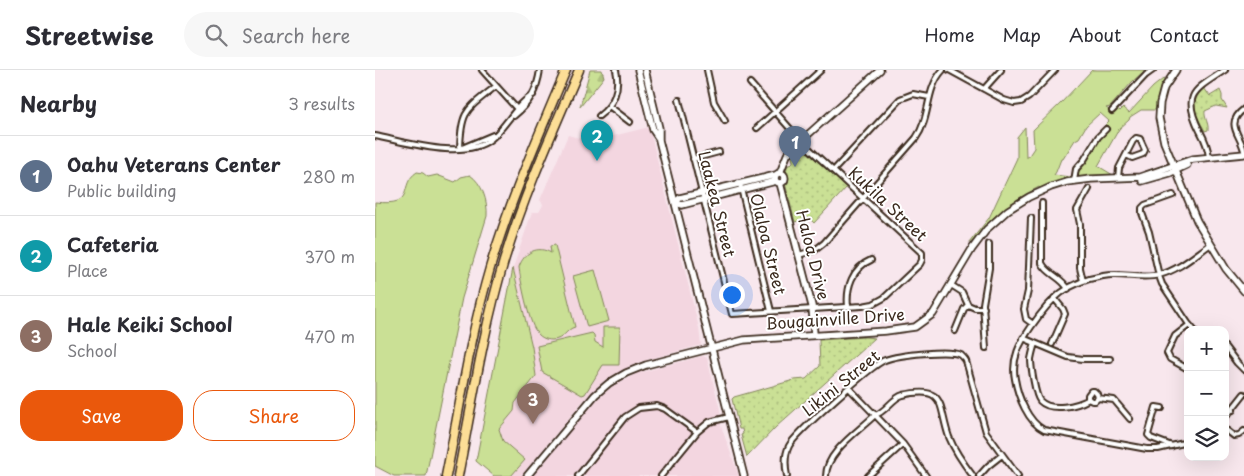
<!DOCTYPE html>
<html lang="en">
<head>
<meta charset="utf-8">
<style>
  body { margin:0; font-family:"Playpen Sans",sans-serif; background:#f7f7f7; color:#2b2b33 }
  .controls { position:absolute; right:15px; bottom:15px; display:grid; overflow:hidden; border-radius:10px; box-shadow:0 5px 20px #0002 }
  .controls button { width:45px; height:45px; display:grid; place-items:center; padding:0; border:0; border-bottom:1px solid #e1e1e2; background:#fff; color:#2b2b33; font:25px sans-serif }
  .you { position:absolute; left:356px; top:224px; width:18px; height:18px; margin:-12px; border:4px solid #fff; border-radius:50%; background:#1a73e8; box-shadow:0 0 0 8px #1a73e833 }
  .badge { display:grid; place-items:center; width:32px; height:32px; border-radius:50%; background:#ea580c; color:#fff; font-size:16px; font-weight:700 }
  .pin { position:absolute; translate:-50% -41px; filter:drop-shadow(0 1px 2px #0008) }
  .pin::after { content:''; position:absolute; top:26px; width:18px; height:15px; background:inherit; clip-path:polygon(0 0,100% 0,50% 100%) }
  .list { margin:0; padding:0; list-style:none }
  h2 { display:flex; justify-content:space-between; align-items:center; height:65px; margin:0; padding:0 20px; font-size:21px }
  h2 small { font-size:16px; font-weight:400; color:#7c7c81 }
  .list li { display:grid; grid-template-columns:32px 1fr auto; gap:15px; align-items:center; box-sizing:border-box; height:80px; padding:0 20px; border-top:1px solid #e1e1e2 }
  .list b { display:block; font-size:19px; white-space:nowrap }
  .list p { margin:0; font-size:16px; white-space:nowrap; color:#7c7c81 }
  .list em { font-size:16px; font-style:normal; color:#7c7c81 }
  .actions { display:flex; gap:10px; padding:15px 20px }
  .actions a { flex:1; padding:11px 0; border:1px solid #ea580c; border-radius:20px; text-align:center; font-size:18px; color:#ea580c }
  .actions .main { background:#ea580c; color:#fff }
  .icon { flex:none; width:28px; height:28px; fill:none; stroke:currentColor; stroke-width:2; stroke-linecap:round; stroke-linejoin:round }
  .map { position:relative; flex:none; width:869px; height:406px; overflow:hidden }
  header { display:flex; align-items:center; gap:30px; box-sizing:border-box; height:70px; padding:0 25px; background:#fff; border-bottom:1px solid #e1e1e2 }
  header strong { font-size:24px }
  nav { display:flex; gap:28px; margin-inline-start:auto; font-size:18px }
  .search { width:350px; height:45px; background:#f7f7f7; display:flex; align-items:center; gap:12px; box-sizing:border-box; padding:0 18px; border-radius:28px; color:#7c7c81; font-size:19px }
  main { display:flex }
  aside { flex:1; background:#fff }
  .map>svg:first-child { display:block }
  .built { fill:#f3d6e0 }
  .grass { fill:#cae095; stroke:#82855a }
  .forest { fill:url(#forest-firs); stroke:#82855a }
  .park { fill:url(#park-dots); stroke:#82855a }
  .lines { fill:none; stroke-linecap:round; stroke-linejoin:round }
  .street-casing { stroke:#3b2a1e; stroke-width:8 }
  .secondary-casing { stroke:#3b2a1e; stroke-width:9 }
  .highway-casing { stroke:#3b2a1e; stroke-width:11 }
  .street { stroke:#fff; stroke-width:4 }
  .secondary { stroke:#fff; stroke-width:5.5 }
  .highway { stroke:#fcde96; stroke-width:8 }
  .labels { text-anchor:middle; stroke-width:4; stroke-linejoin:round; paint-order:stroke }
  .street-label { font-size:16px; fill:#3b2a1e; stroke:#fff }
</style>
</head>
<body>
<header>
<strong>Streetwise</strong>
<div class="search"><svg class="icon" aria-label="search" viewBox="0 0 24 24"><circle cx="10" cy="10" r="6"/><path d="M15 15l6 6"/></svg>Search here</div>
<nav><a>Home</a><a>Map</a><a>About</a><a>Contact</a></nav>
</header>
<main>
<aside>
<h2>Nearby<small>3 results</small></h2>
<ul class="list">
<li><span class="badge" style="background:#5c6f8a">1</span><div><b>Oahu Veterans Center</b><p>Public building</p></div><em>280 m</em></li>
<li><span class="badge" style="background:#0f9aa8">2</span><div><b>Cafeteria</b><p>Place</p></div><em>370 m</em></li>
<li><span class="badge" style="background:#8d6e63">3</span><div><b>Hale Keiki School</b><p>School</p></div><em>470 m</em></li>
</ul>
<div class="actions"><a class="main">Save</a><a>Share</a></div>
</aside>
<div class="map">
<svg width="869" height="406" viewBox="0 0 869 406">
  <defs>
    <pattern id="forest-firs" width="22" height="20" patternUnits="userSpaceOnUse" patternTransform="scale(1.25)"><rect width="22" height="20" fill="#cae095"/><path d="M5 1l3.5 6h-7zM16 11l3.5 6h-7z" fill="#aec080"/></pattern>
    <pattern id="park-dots" width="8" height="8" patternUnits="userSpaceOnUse" patternTransform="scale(1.25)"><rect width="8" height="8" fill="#cae095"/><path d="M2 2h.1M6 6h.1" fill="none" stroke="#aec080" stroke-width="1.8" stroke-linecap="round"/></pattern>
  </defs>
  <rect width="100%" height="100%" fill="#f8e7ed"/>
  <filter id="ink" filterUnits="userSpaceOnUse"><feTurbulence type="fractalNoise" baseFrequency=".02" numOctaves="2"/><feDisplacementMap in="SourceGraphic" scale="10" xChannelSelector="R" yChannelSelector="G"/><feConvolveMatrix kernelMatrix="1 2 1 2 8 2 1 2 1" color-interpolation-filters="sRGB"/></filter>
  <g filter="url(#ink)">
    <path class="built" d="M274 57 324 258 326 275 264 292 231 309 209 330 146 406H119L124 359 139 341 140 333 161 306 157 277 138 198 157 142H164L167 137 168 134 165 130 193 65 207 69 210 73Z
      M328 286 332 288 345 340 346 356 364 406H158L216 335 236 317 263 303Z"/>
    <path class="grass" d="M717 0H770L757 12 735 37 731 38 736 41 741 37 745 41 748 38 754 43 778 17 788 9 790 11 784 26 781 40H766L755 47 754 50 744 59 723 96 738 105 704 107 701 99 723 67 731 59 729 56 734 51 725 43 711 56 704 68 700 70 688 89H686L681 102 679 105 696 107V109L665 119 664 117C644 127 628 138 612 154 607 159 601 171 594 173L614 148 642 88V67L650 57 651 87H653L659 78 658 60 686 33Z
      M42 102 48 103 53 107 62 105 80 112 86 107 95 105C107 113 113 131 112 146L87 228 51 406H19L0 396V132C43 137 22 115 42 102Z
      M180 175 200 257C191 259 189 270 177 270 171 270 164 267 161 261 154 253 145 208 144 197 149 182 163 175 176 183L175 176Z
      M138 198 157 277 161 306 140 333 139 341 124 359 128 371 150 390 136 406H119L101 391Z
      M220 200 234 251 212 257 198 206Z
      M228 257H245L244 295H228L210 324 207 325 167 302 162 276 217 263 219 265 220 272 228 277Z"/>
    <path class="forest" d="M215 0H227L229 7 205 37Z"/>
    <path class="park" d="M829 18 835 26 845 20 847 25V30L852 38 841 36 830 41C829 48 834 53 833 60L830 61C820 43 813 34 829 18Z
      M427 77 472 117 439 153 434 148 420 152 410 113 412 96 416 94 418 92 417 86Z
      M490 267 500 268 401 357 372 387 366 365 368 364 367 359H364L357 329 359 327 419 310 431 309 445 296 444 270Z"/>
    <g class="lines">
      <defs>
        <path id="street" d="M107 0 142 39
          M332 0 339 32 350 51
          M574 0 629 30 639 33 646 32 654 27 680 0
          M609 19 626 0
          M304 30 357 244 487 236 498 234 509 228 545 194 547 190V183L426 71 375 13
          M234 36 255 52
          M869 39C849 54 866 65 869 81
          M737 41 771 5 778 0
          M139 46C155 33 162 20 165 0
          M224 46C239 35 245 18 241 0
          M382 58 446 0
          M0 66C31 72 89 91 116 69 130 58 142 33 158 25
          M87 78 118 65
          M85 79C86 39 92 40 121 16
          M834 87C833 77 830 70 825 61 806 24 820 20 850 0
          M318 89 344 82
          M459 100 525 29 538 24 554 27
          M743 108 744 98 758 71 761 68 765 69 770 80 768 84 757 88 751 85
          M699 111 701 99 709 90 723 67 731 59
          M365 114 396 241
          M798 125 770 135 767 138V143L774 162 784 206 787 214 813 253 819 260
          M667 133V193C673 205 687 207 693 219
          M656 148 653 221 649 239 651 249 658 254
          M424 185 440 180 449 173 541 68C556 47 550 19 568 0
          M708 211 705 198V154L702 140 714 119
          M576 215 587 222 593 235 600 238H609
          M473 237C471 218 477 198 496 190
          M580 261 589 239 593 235
          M648 268 693 287 708 289H735
          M660 274C658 279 657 284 656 289 656 297 660 325 665 331 676 342 702 336 714 329
          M677 274 690 244 688 239 679 228
          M850 277 862 293 869 300
          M611 278 608 234 614 198V174
          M813 299 795 289 792 283 800 266 814 255
          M474 318 528 374 551 406
          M723 328 722 324 719 321H716L713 325V329L717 331H720L723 328 739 330 755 349
          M850 335 858 340
          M787 338 781 337 773 365 776 368 797 376
          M850 348 869 324
          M850 359 859 366 864 365 869 361
          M813 372 783 379H772L669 360C653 352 643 327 640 309 636 289 645 273 656 257 676 228 692 212 728 206 746 202 766 210 784 205 804 200 820 185 836 174
          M203 406 250 347 264 338 282 336 290 339 322 362
          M286 406 322 362 334 352 354 347
          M412 406C410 396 409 386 414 376 420 364 498 294 510 290 523 285 574 279 586 285 587 286 591 290 591 291L611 362 643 406
          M451 406C451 382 484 361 500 345 511 342 517 328 528 325 572 315 563 336 574 367 580 382 588 393 598 406
          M493 406 528 374
          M604 406 613 396 627 385"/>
        <path id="secondary" d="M263 0 278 60 284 69
          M270 0 284 58V70L369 406
          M801 0 789 18 785 33 784 48 789 72 822 151 851 199 869 221
          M400 108a5 5 0 1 1 10 0a5 5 0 1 1-10 0Z
          M405 103 412 85 418 78 505 0
          M767 111 795 103 812 95
          M405 113 437 236 439 265
          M300 133 305 128 401 105
          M301 133 307 135 401 111
          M152 406 220 325 234 313 251 303 271 295 369 270 511 261 540 257 558 244 597 179 612 159 633 140 654 127 676 117 692 112 716 109 765 107 818 89 869 84"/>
        <path id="highway" d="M71 406C85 337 95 266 115 198 135 130 164 65 191 0
          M83 406C97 334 108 261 129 191 149 125 177 63 204 0"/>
      </defs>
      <use href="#street" class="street-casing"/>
      <use href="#secondary" class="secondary-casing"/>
      <use href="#highway" class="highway-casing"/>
      <use href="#street" class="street"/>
      <use href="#secondary" class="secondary"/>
      <use href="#highway" class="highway"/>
    </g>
  </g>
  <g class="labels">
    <g class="street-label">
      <text transform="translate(342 134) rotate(76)" y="6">Laakea Street</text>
      <text transform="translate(513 134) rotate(43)" y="6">Kukila Street</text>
      <text transform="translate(393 174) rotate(76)" y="6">Olaloa Street</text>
      <text transform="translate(438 185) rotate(76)" y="6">Haloa Drive</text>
      <text transform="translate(460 249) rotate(-4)" y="6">Bougainville Drive</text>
      <text transform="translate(466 313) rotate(-39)" y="6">Likini Street</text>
    </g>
  </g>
</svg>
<div class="controls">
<button>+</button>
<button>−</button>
<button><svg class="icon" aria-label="layers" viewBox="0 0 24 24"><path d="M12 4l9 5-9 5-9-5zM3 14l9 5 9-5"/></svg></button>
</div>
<div class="you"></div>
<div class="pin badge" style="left:420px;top:97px;background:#5c6f8a">1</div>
<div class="pin badge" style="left:222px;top:91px;background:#0f9aa8">2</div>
<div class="pin badge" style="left:158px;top:354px;background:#8d6e63">3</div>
</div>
</main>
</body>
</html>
